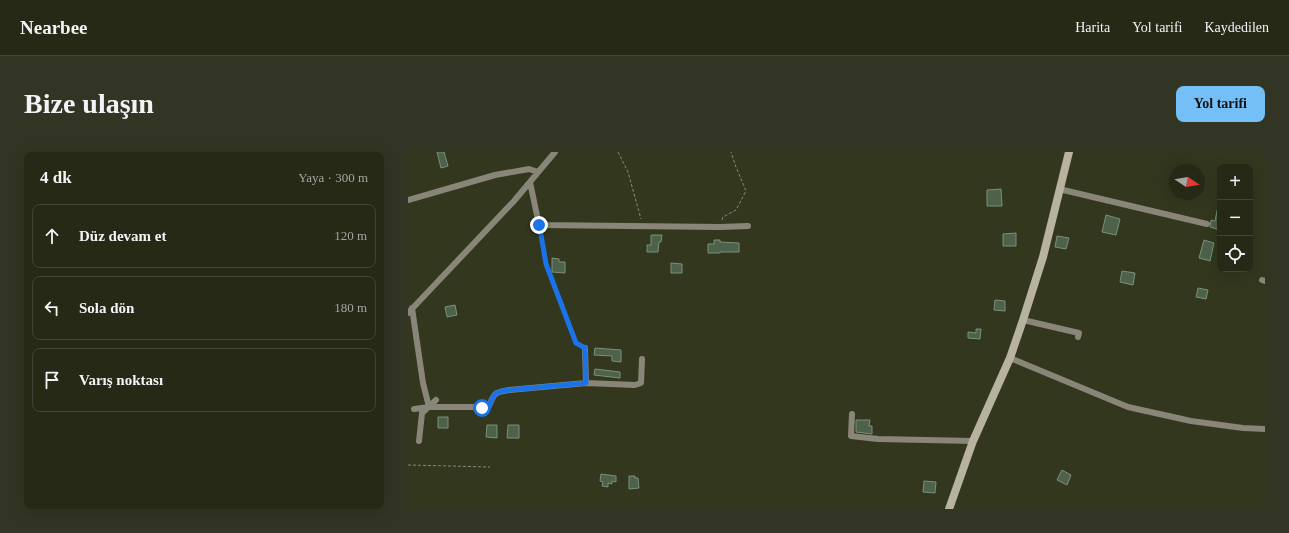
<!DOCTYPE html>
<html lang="tr">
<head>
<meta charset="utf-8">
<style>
  body { margin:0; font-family:Georgia,serif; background:#323523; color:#f1f3f6 }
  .controls { position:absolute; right:12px; top:12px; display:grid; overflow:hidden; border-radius:8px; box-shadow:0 4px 16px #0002 }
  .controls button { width:36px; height:36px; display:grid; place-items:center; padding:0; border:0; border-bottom:1px solid #424535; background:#262916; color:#f1f3f6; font:20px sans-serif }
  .compass { position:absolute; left:761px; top:12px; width:36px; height:36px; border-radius:50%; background:#262916; box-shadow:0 4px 16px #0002; rotate:102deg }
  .stop { position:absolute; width:12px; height:12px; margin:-9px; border:3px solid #1a73e8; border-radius:50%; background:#fff }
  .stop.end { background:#1a73e8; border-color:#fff; box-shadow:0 1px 4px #0008 }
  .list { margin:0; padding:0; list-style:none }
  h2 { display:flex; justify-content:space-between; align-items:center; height:52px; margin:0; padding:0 16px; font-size:17px }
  h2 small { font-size:13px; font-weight:400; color:#a4a6a1 }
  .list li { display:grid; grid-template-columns:26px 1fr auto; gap:12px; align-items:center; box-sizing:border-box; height:64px; margin:0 8px 8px; padding:0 8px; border:1px solid #424535; border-radius:8px }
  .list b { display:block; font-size:15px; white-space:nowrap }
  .list em { font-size:13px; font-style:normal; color:#a4a6a1 }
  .icon { flex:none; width:22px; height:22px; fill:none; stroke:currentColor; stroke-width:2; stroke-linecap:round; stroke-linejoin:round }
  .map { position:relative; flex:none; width:857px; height:357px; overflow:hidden; border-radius:8px }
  header { display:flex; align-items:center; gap:24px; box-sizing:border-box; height:56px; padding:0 20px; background:#262916; border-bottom:1px solid #424535 }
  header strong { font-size:19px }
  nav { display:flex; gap:22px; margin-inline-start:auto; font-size:14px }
  .intro { display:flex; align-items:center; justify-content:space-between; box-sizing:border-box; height:96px; padding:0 24px }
  h1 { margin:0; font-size:28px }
  .button { padding:10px 18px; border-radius:8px; background:#74c0f6; color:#111; font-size:14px; font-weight:700 }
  main { display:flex; gap:24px; padding:0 24px }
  aside { flex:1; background:#262916; border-radius:8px; box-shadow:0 4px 16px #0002 }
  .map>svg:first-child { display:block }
  .building { fill:#4d614b; stroke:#7b9179 }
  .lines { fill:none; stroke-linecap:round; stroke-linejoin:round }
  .path { stroke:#878b77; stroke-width:1; stroke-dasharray:3 2; stroke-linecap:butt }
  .street { stroke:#898579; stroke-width:6 }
  .secondary { stroke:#b8b39f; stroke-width:8 }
  .route { stroke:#1a73e8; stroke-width:5 }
</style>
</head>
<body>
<header>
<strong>Nearbee</strong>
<nav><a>Harita</a><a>Yol tarifi</a><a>Kaydedilen</a></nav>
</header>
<div class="intro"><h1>Bize ulaşın</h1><a class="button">Yol tarifi</a></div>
<main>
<aside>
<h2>4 dk<small>Yaya · 300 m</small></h2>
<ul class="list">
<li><svg class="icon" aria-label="ahead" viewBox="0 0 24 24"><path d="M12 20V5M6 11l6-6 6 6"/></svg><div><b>Düz devam et</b></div><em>120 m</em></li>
<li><svg class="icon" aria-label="left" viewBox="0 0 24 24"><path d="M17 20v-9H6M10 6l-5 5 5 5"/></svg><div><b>Sola dön</b></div><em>180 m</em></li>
<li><svg class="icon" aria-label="arrive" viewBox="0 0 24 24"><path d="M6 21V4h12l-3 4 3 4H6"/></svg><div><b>Varış noktası</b></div></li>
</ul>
</aside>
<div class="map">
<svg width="857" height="357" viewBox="0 0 857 357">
  <rect width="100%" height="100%" fill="#32371e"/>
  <path class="building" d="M29 0H36L40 14 33 16Z
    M593 37 594 54H579V38Z
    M810 54 812 55V78L802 75 803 68 807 69Z
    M698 63 712 67 708 83 694 80Z
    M608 81V94H595V82Z
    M243 83H254L253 90H251L250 100H239V93H243Z
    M649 84 661 86 658 97 647 95Z
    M306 88H312V90L331 91V100H312V101H300V92H306Z
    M796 88 806 91 802 109 791 106Z
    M144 106 151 107V110H157V121L144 120Z
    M263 111 274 112V121H263Z
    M714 119 727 121 725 133 712 130Z
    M790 136 800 138 798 147 788 145Z
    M587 148 597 149V159L586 158Z
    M47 153 49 163 39 165 37 155Z
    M568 177H573L572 187 560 186V180L568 181Z
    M187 196 213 198V210L204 209V204L186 203Z
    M187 217 212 220V226L186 223Z
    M30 265H40V276H30Z
    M448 268H462L461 274H464V282L448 280Z
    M79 273H89V286L78 285Z
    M100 273H111V286H99Z
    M654 318 663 323 659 333 649 328Z
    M193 322 208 324V330L204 329V332L200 331V335L194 334 195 330 192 329Z
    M221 324H227V326H230L231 336 221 337Z
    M516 329 528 330 527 341 515 340Z"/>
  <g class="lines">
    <path class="path" d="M210 0 220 20 233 67
      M314 68 315 65 328 58 338 39 328 15 323 0
      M132 79 139 112 169 191 171 192
      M0 313 82 315"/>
    <path class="street" d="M122 30 131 73 312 75 340 74
      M651 37 799 72
      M0 48 87 23 121 17 130 20
      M854 128 857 129
      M4 156 15 231 21 255
      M0 161 106 49 147 0
      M615 168 671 181 670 185
      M177 196 178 231
      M602 206 720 255 783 269 835 276 857 277
      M6 257 21 255H74L81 254C86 241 87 240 101 238L178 231 227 233 233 231 234 207
      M444 262 443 284 470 287 565 289
      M11 289 14 261 28 248"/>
    <path class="secondary" d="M541 357 565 289 602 206 615 168 635 105 661 0"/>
  </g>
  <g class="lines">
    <path class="route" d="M74 256 81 254C86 241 87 240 101 238L178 231 177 196 168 191 138 112 131 71V73"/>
  </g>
</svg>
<div class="controls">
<button>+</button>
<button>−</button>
<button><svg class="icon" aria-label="locate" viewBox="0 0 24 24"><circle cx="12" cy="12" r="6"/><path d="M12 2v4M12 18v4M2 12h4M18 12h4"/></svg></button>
</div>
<svg class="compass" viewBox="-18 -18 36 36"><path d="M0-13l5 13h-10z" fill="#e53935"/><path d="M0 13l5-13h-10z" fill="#a4a6a1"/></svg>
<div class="stop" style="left:74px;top:256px"></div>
<div class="stop end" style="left:131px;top:73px"></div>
</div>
</main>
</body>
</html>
